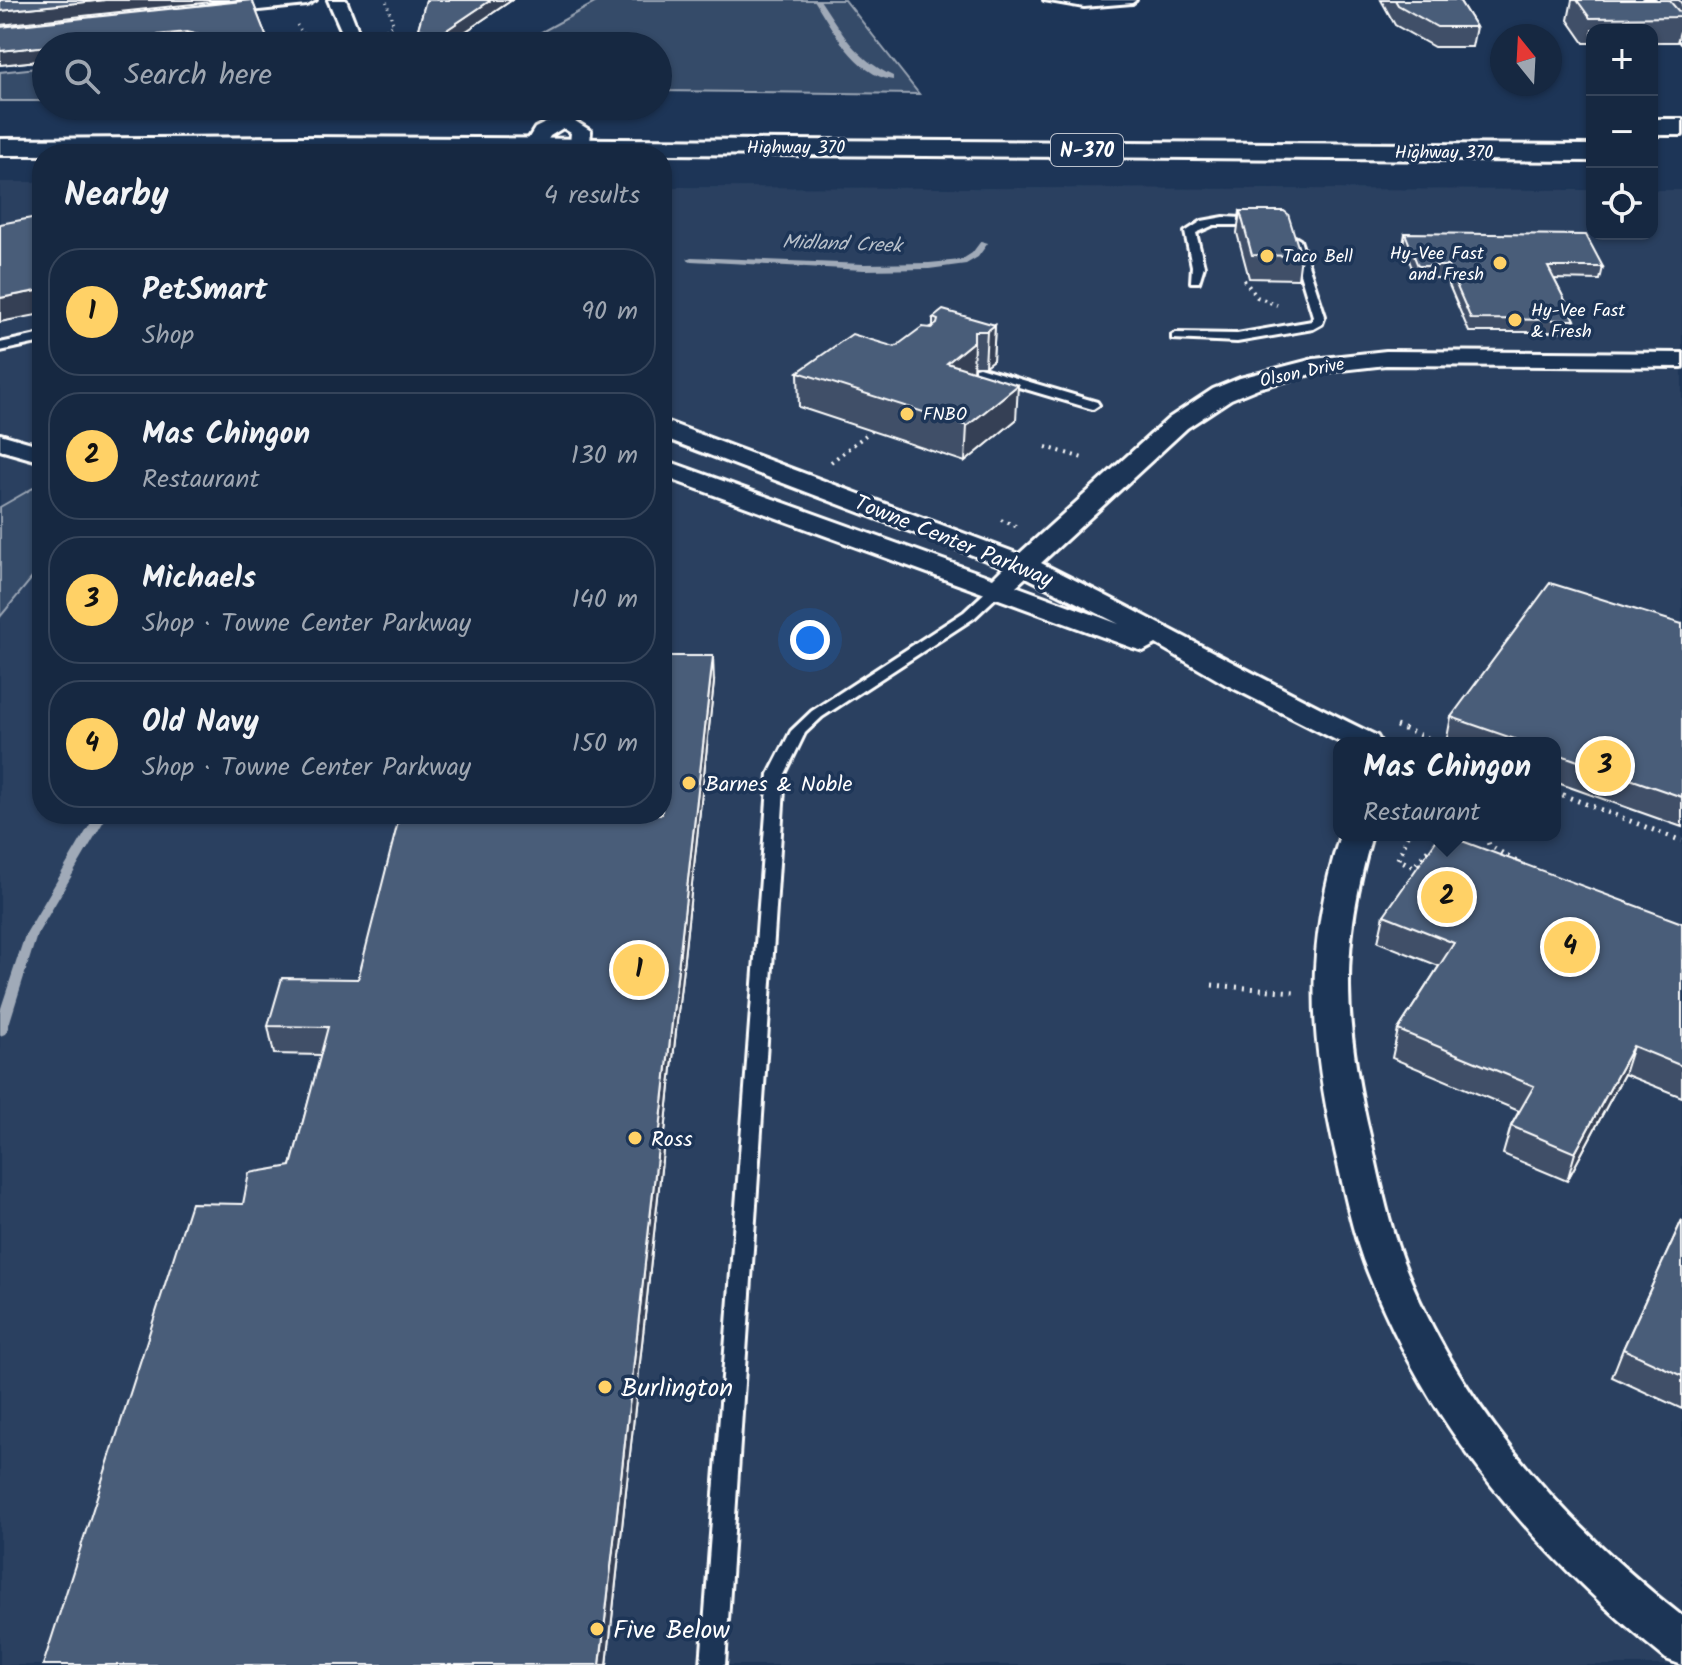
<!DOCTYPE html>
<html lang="en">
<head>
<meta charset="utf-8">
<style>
  body { margin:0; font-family:Kalam,sans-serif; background:#23344c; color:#f1f3f6 }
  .controls { position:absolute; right:24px; top:24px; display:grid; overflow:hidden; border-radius:16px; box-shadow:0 2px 6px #0004 }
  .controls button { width:72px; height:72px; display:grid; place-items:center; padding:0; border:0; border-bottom:2px solid #35445a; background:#162841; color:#f1f3f6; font:40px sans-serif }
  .compass { position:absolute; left:1490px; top:24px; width:72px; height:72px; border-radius:50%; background:#162841; box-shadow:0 2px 6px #0004; rotate:342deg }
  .you { position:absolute; left:810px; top:640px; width:28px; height:28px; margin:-20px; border:6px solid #fff; border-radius:50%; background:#1a73e8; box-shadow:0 0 0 12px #1a73e833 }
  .badge { display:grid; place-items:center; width:52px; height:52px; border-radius:50%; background:#ffd166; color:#111; font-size:26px; font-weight:700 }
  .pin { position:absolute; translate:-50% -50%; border:4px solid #fff; box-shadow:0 2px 8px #0006 }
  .popup { position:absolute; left:1333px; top:737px; width:228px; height:104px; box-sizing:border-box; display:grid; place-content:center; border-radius:16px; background:#162841; filter:drop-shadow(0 2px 6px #0005); font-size:26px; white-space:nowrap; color:#9ea6b1 }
  .popup b { font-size:30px; color:#f1f3f6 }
  .popup::after { content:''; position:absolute; left:50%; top:100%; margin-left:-16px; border:16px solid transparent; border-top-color:#162841 }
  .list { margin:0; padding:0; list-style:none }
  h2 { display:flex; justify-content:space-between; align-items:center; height:104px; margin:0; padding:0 32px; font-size:34px }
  h2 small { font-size:26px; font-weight:400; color:#9ea6b1 }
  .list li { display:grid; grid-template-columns:52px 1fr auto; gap:24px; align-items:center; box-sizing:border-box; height:128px; margin:0 16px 16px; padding:0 16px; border:2px solid #35445a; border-radius:32px }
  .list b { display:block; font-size:30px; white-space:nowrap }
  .list p { margin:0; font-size:26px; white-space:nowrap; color:#9ea6b1 }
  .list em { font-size:26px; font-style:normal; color:#9ea6b1 }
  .icon { flex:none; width:44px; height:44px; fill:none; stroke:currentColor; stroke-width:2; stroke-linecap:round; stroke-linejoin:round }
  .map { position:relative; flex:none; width:1682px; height:1665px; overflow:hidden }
  .search { position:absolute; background:#162841; box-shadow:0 2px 6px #0004; left:32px; top:32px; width:640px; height:88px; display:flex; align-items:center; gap:20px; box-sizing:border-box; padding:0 28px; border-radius:44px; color:#9ea6b1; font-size:30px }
  .panel { position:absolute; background:#162841; box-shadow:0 2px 6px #0004; left:32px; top:144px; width:640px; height:680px; border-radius:32px }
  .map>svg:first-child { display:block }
  .built { fill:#2a4161; fill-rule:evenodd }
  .green { fill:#364b69; stroke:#9aa5b4; stroke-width:2 }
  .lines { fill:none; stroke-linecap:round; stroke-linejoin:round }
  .stream { fill:#a0aab8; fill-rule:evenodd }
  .service-casing { stroke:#fff; stroke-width:6 }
  .minor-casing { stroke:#fff; stroke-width:6 }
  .trunk-casing { stroke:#fff; stroke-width:6 }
  .path-far2 { stroke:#fff; stroke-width:3; stroke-dasharray:1 4; stroke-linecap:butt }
  .path-far1 { stroke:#fff; stroke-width:4; stroke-dasharray:2 5; stroke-linecap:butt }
  .path { stroke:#fff; stroke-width:5; stroke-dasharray:2 6; stroke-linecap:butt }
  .service { fill:#1d3557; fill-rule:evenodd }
  .minor { fill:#1d3557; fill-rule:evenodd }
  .trunk { fill:#1d3557; fill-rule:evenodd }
  .wall { fill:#405068; stroke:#fff; stroke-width:2 }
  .shaded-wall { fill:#344155; stroke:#fff; stroke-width:2 }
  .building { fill:#4a5d79; stroke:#fff; stroke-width:2 }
  .poi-dot { fill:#ffd166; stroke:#1d3557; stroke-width:3 }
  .labels { text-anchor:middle; stroke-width:7; stroke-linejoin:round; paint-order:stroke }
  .far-street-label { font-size:18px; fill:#fff; stroke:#1d3557 }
  .far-poi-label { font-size:18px; fill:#fff; stroke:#1d3557; text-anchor:start }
  .shield { fill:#1d3557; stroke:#bbc2cd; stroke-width:2 }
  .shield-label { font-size:20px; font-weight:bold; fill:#fff }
  .far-water-label { font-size:20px; font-style:italic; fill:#b8c0ca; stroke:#1d3557 }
  .street-label { font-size:22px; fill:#fff; stroke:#1d3557 }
  .poi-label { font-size:22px; fill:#fff; stroke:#1d3557; text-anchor:start }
  .near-poi-label { font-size:26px; fill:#fff; stroke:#1d3557; text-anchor:start }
</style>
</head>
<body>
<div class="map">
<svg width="1682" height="1665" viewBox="0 0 1682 1665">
  <rect width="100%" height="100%" fill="#1d3557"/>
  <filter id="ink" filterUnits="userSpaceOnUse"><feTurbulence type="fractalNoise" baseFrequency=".0125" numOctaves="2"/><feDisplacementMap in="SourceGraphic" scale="16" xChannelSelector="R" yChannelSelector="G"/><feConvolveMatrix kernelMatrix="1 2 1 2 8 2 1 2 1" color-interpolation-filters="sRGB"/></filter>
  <g filter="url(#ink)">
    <path class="built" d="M0 182H42V814H662V187L1592 190V234H1652V190H1682V1665H0ZM1339 743H1555V835H1339Z"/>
    <path class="green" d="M600 0H845L919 94 658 91V46H516Z
      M46 67V101H0V72Z
      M42 483V566L0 617V507Z"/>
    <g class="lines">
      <path class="stream" d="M814 0H820C843 34 854 57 893 76V80C856 76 831 27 814 0Z
        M981 241 988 243 978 257 966 264 929 269 864 270 691 261 687 259 691 257 864 264 929 263 961 260 972 253Z
        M96 814H108L37 935 7 1031 5 1034 0 1036V1011L25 935Z"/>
      <defs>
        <path id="service" d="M1044 0H1136L1132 3 1084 7Z
          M1645 0H1654L1682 34V43Z
          M1224 217 1260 219 1265 222 1260 225H1214L1196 233 1204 266 1199 282H1191L1192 266 1185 232 1202 221Z
          M1295 237 1300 240 1325 316 1322 324 1313 329 1237 342 1172 339V335L1176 333 1237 334 1312 321 1313 316 1290 240Z
          M42 334V342L0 351V343Z
          M979 367 1097 402 1099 405 1093 409 1089 408 975 374V368Z
          M998 584 1003 585 1005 588 1003 591 974 618 822 717 805 733 785 774 725 1665H701L769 774 791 731 812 711 964 612 993 585Z"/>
        <path id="minor" d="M255 0H316L307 5 210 15 201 10 210 5Z
          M328 0H346L357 28 354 32H342Z
          M564 114 591 131 589 154H569L571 133 563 128 550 136 539 154H519L535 128Z
          M1386 351 1682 353V367L1386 365 1315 373 1258 388 1231 399 1187 428 1041 563C1154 619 1264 681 1377 736L1381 743H1342L1225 684 1156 644 1143 651 1133 648 662 476V459L993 578 1004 567 662 437V420L1019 554 1169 418 1213 389 1240 378 1314 359ZM1026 577 1119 624 1016 586Z
          M0 434 42 446V462L0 450Z
          M1340 835H1372C1339 948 1344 1027 1371 1140 1381 1185 1390 1231 1408 1274 1465 1412 1566 1525 1682 1616V1665L1666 1659C1536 1554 1431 1431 1369 1275 1352 1234 1344 1189 1334 1146 1309 1030 1305 949 1340 835Z"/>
        <path id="trunk" d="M1652 119H1682V135H1652Z
          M301 137 1592 145V161L662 154 0 155V139Z"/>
      </defs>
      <use href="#service" class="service-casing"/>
      <use href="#minor" class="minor-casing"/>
      <use href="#trunk" class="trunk-casing"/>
      <path class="path-far2" d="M297 25 306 38 324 41
        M0 26 185 7
        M373 35 383 32 393 23 386 0"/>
      <path class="path-far1" d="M1244 280 1257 297 1277 305
        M1046 447 1086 459
        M831 462 871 431
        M1001 520 1018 527"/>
      <path class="path" d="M1396 726 1441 743
        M1555 792 1682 841
        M1408 835 1398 859 1414 867 1431 846 1437 848
        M1486 835 1489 845 1517 862
        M1212 985 1294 992"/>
      <use href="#service" class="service"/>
      <use href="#minor" class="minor"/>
      <use href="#trunk" class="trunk"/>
    </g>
    <path class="wall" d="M252 0 270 46H46V60L0 65V27Z
      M426 0H512L444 46 420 43 418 29Z
      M1381 0H1459L1476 27 1472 47H1434L1395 25Z
      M1572 0H1679L1682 4V29L1681 28 1677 42H1652V30H1592V43H1584L1568 20Z
      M1240 211 1301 256 1298 279 1249 278 1237 233Z
      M1405 233 1603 267 1600 280 1554 279 1575 320 1573 332H1469L1446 278H1416L1403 245Z
      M933 318 995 325 993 360 985 366H973V371L1016 420 965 462 799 407 798 372 895 347 933 326Z
      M1682 624V827L1555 782V743H1446L1451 717Z
      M714 682 607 1665H43L291 1166 321 1055 274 1054 268 1026 358 979Z
      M1384 915 1682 923V1097L1624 1074 1567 1181 1503 1154 1511 1126 1519 1111 1392 1058 1398 1030 1439 966 1378 942Z
      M1682 1220V1409L1612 1377 1623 1349Z"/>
    <path class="shaded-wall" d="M105 0H230L0 25V11Z
      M491 0H512L444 46 442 33Z
      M187 32 190 45 47 46Z
      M46 46V60L0 65V51Z
      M42 290V314L0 322V298Z
      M995 325 993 360 985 366 987 331Z
      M974 341 973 376 947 363Z
      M1018 385 1016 420 965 462 967 426Z
      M713 656 714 682 607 1665H600Z
      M1633 1046 1624 1074 1567 1181 1575 1153Z"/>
    <path class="building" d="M0 0H105L0 11Z
      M252 0 270 46H249L187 32 0 51V27Z
      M426 0H491L442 33 418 29Z
      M1395 0H1459L1476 27H1437L1398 5Z
      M1577 0H1669L1682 15V17L1590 18Z
      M1240 211H1284L1288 214 1301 256 1252 255Z
      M42 216V290L0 298V224Z
      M1405 233 1586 235 1603 267H1548L1575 320 1471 319 1448 266H1418Z
      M943 310 995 325 987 331H974V341L947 363 1018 385 967 426 798 372 852 334 895 347 922 327 931 328 937 324 938 320 933 318Z
      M1550 583 1682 624V797L1555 753V743H1526L1451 717Z
      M662 656H713L600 1665H43L191 1203 243 1204 249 1173 291 1166 328 1027 268 1026 282 978 358 979 400 814H662Z
      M1440 835H1446L1682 923V1066L1633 1046 1575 1153 1511 1126 1534 1086 1398 1030 1454 943 1384 915Z
      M1682 1220V1376L1623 1349Z"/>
  </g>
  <g class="poi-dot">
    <circle cx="1267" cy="256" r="8"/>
    <circle cx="1500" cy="263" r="8"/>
    <circle cx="1515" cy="320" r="8"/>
    <circle cx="907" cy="414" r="8"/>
    <circle cx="689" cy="783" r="8"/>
    <circle cx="635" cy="1138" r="8"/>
    <circle cx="605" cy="1387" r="8"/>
    <circle cx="597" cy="1629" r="8"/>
  </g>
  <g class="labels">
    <g class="far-street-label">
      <text x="796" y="153">Highway 370</text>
      <text x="1444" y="158">Highway 370</text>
      <text transform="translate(1302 372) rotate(-12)" y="6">Olson Drive</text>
    </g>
    <g class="far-poi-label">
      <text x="1484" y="259" text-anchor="end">Hy-Vee Fast<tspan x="1484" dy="21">and Fresh</tspan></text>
      <text x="1283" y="262">Taco Bell</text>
      <text x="1531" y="316">Hy-Vee Fast<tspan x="1531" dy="21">&amp; Fresh</tspan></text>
      <text x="923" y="420">FNBO</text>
    </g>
    <rect class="shield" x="1051" y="134" width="72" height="32" rx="6"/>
    <g class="shield-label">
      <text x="1087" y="157">N-370</text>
    </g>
    <g class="far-water-label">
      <text transform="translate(842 243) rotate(2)" y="7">Midland Creek</text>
    </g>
    <g class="street-label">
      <text transform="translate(954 540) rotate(22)" y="8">Towne Center Parkway</text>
    </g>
    <g class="poi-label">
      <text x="705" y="791">Barnes &amp; Noble</text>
      <text x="651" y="1146">Ross</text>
    </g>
    <g class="near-poi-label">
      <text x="621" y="1396">Burlington</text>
      <text x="613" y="1638">Five Below</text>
    </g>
  </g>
</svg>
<div class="controls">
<button>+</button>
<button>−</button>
<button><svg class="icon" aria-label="locate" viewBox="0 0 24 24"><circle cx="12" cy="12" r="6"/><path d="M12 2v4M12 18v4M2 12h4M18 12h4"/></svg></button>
</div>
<svg class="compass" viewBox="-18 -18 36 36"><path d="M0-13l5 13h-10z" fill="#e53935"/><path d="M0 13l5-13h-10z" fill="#9ea6b1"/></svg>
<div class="you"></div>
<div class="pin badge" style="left:639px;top:970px">1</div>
<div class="pin badge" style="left:1447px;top:897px">2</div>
<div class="popup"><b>Mas Chingon</b>Restaurant</div>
<div class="pin badge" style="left:1605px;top:766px">3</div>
<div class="pin badge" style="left:1570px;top:947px">4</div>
<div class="search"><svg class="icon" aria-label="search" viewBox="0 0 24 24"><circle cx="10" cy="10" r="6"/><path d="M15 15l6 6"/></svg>Search here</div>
<section class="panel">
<h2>Nearby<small>4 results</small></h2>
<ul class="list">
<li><span class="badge">1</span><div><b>PetSmart</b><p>Shop</p></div><em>90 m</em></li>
<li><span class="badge">2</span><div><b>Mas Chingon</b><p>Restaurant</p></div><em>130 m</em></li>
<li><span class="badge">3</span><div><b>Michaels</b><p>Shop · Towne Center Parkway</p></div><em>140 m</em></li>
<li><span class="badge">4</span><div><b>Old Navy</b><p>Shop · Towne Center Parkway</p></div><em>150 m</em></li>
</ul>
</section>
</div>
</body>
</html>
